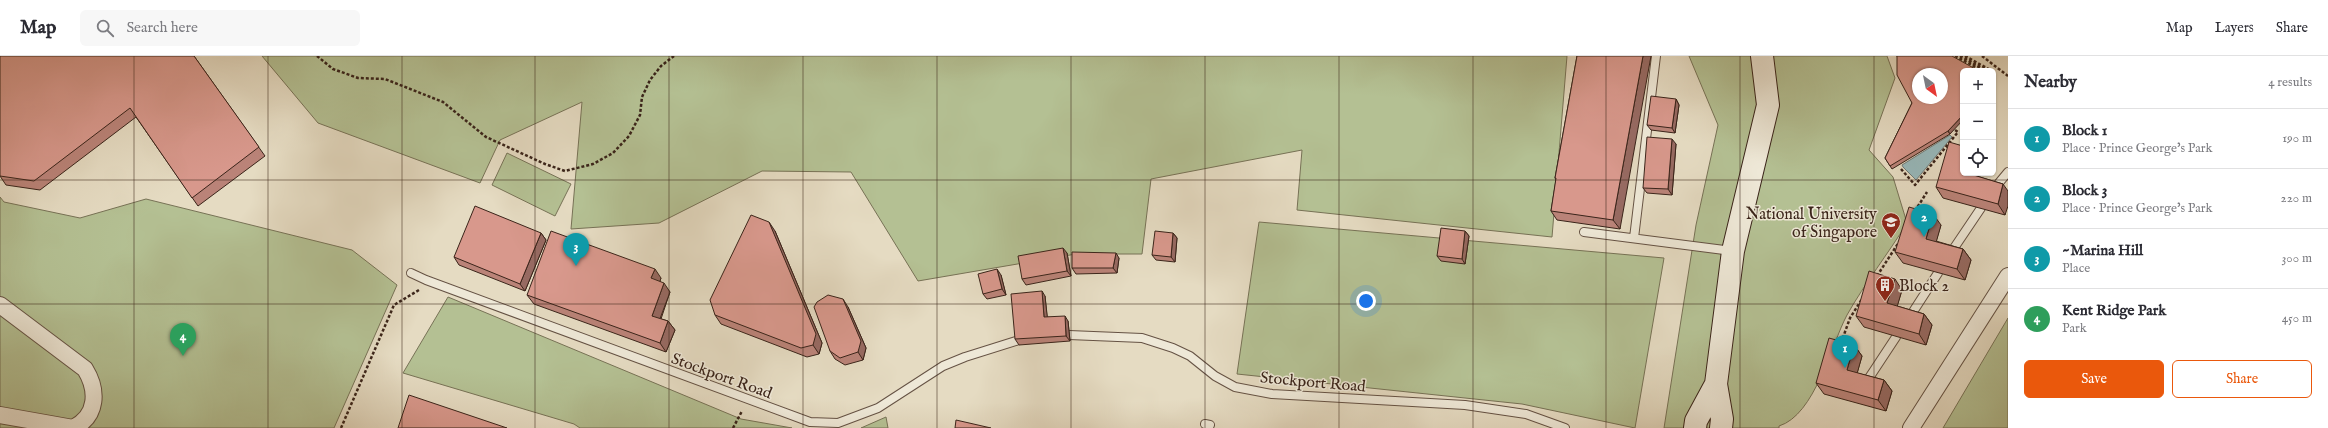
<!DOCTYPE html>
<html lang="en">
<head>
<meta charset="utf-8">
<style>
  body { margin:0; font-family:"IM FELL English",serif; background:#f7f7f7; color:#2b2b33 }
  .controls { position:absolute; right:12px; top:12px; display:grid; overflow:hidden; border-radius:6px; box-shadow:0 1px 3px #0004 }
  .controls button { width:36px; height:36px; display:grid; place-items:center; padding:0; border:0; border-bottom:1px solid #e1e1e2; background:#fff; color:#2b2b33; font:20px sans-serif }
  .compass { position:absolute; left:1912px; top:12px; width:36px; height:36px; border-radius:50%; background:#fff; box-shadow:0 1px 3px #0004; rotate:147deg }
  .you { position:absolute; left:1366px; top:245px; width:14px; height:14px; margin:-10px; border:3px solid #fff; border-radius:50%; background:#1a73e8; box-shadow:0 0 0 6px #1a73e833 }
  .badge { display:grid; place-items:center; width:26px; height:26px; border-radius:50%; background:#ea580c; color:#fff; font-size:13px; font-weight:700 }
  .pin { position:absolute; translate:-50% -33px; filter:drop-shadow(0 1px 2px #0008) }
  .pin::after { content:''; position:absolute; top:21px; width:14px; height:12px; background:inherit; clip-path:polygon(0 0,100% 0,50% 100%) }
  .list { margin:0; padding:0; list-style:none }
  h2 { display:flex; justify-content:space-between; align-items:center; height:52px; margin:0; padding:0 16px; font-size:17px }
  h2 small { font-size:13px; font-weight:400; color:#7c7c81 }
  .list li { display:grid; grid-template-columns:26px 1fr auto; gap:12px; align-items:center; box-sizing:border-box; height:60px; padding:0 16px; border-top:1px solid #e1e1e2 }
  .list b { display:block; font-size:15px; white-space:nowrap }
  .list p { margin:0; font-size:13px; white-space:nowrap; color:#7c7c81 }
  .list em { font-size:13px; font-style:normal; color:#7c7c81 }
  .actions { display:flex; gap:8px; padding:12px 16px }
  .actions a { flex:1; padding:9px 0; border:1px solid #ea580c; border-radius:6px; text-align:center; font-size:14px; color:#ea580c }
  .actions .main { background:#ea580c; color:#fff }
  .icon { flex:none; width:22px; height:22px; fill:none; stroke:currentColor; stroke-width:2; stroke-linecap:round; stroke-linejoin:round }
  .map { position:relative; flex:none; width:2008px; height:372px; overflow:hidden }
  header { display:flex; align-items:center; gap:24px; box-sizing:border-box; height:56px; padding:0 20px; background:#fff; border-bottom:1px solid #e1e1e2 }
  header strong { font-size:19px }
  nav { display:flex; gap:22px; margin-inline-start:auto; font-size:14px }
  .search { width:280px; height:36px; background:#f7f7f7; display:flex; align-items:center; gap:10px; box-sizing:border-box; padding:0 14px; border-radius:6px; color:#7c7c81; font-size:15px }
  main { display:flex }
  aside { flex:1; background:#fff }
  .map>svg:first-child { display:block }
  .green { fill:#b4c093; stroke:#777256 }
  .water { fill:#98b9bb; stroke:#727d7b }
  .lines { fill:none; stroke-linecap:round; stroke-linejoin:round }
  .lane-casing { stroke:#655244; stroke-width:10 }
  .street-casing { stroke:#655244; stroke-width:18 }
  .secondary-casing { stroke:#3a241a; stroke-width:24 }
  .path { stroke:#3a241a; stroke-width:2.5; stroke-dasharray:3 2; stroke-linecap:butt }
  .lane { stroke:#eee8d7; stroke-width:8 }
  .street { stroke:#eee8d7; stroke-width:16 }
  .secondary { stroke:#eee8d7; stroke-width:22 }
  .wall { fill:#ba8378; stroke:#3a241a }
  .shaded-wall { fill:#976a62; stroke:#3a241a }
  .building { fill:#d8988c; stroke:#3a241a; fill-rule:evenodd }
  .grid { fill:none; stroke:#3a241a; stroke-width:1; stroke-opacity:0.55 }
  .labels { text-anchor:middle; stroke-width:3; stroke-linejoin:round; paint-order:stroke }
  .poi-label { font-size:16px; fill:#3a241a; stroke:#eee8d7; text-anchor:end }
  .street-label { font-size:16px; fill:#3a241a; stroke:#eee8d7 }
</style>
</head>
<body>
<header>
<strong>Map</strong>
<div class="search"><svg class="icon" aria-label="search" viewBox="0 0 24 24"><circle cx="10" cy="10" r="6"/><path d="M15 15l6 6"/></svg>Search here</div>
<nav><a>Map</a><a>Layers</a><a>Share</a></nav>
</header>
<main>
<div class="map">
<svg width="2008" height="372" viewBox="0 0 2008 372">
  <rect width="100%" height="100%" fill="#e5dbc2"/>
  <filter id="stains"><feTurbulence type="fractalNoise" baseFrequency=".005" numOctaves="4"/><feColorMatrix values="0 0 0 0 .2 0 0 0 0 .09 0 0 0 0 .02 0 0 0 .5 -.17"/></filter>
  <radialGradient id="worn" r=".72"><stop offset=".6" stop-color="#630" stop-opacity="0"/><stop offset="1" stop-color="#630" stop-opacity=".3"/></radialGradient>
  <path class="green" d="M262 0H1567L1552 181 1297 154 1302 94 1151 123 1142 198H1076L918 225 851 116 762 115 659 167 571 173 582 46 500 84 480 127 318 67Z
    M1689 0H1887L1895 22 1869 94 1893 121 1907 167C1888 198 1865 227 1847 259 1831 289 1815 359 1779 370V372H1664L1696 169 1718 69Z
    M507 97 571 128 555 160 492 129Z
    M0 141 4 146 80 162 146 143 352 194 397 229 334 372H0Z
    M1259 166 1664 202 1635 372 1522 348 1237 318Z
    M448 241 741 363 792 372H580L574 368 403 317Z
    M2008 262V372H1943Z
    M886 361 888 372H861Z"/>
  <path class="water" d="M1950 79 1952 81 1916 124 1903 111 1902 109Z"/>
  <g class="lines">
    <defs>
      <path id="lane" d="M1993 134 2008 116
        M1584 176 1732 195
        M1634 182 1656 0
        M1950 198 1981 152
        M411 217 426 224 810 366 838 367 878 352 943 310 965 301 1019 284
        M1909 262 1938 217
        M1069 279 1142 282 1173 292 1190 300 1215 320 1235 331 1272 338 1465 349 1526 358 1565 372
        M1865 328 1896 281
        M1205 368 1210 369"/>
      <path id="street" d="M0 249 85 313C98 334 98 360 73 372L0 359
        M1911 372 2008 220"/>
      <path id="secondary" d="M1695 372 1696 365 1716 328
        M1721 372 1722 363 1716 328 1733 195 1768 49 1762 0"/>
    </defs>
    <use href="#lane" class="lane-casing"/>
    <use href="#street" class="street-casing"/>
    <use href="#secondary" class="secondary-casing"/>
    <path class="path" d="M317 0 333 13 358 22 385 23 443 46 486 81 545 108 565 115 593 108 613 97 629 80 640 59 642 41 650 24 661 10 674 0
      M1955 0 1983 15
      M1960 0 1987 15
      M1965 0 1992 15
      M1982 0 2008 20
      M1901 113 1915 129 1958 76 1952 72
      M1915 155 1927 136
      M1877 220 1899 186
      M1841 287 1850 262 1862 243
      M341 372 394 249 419 234
      M733 372 742 355"/>
    <use href="#lane" class="lane"/>
    <use href="#street" class="street"/>
    <use href="#secondary" class="secondary"/>
  </g>
  <path class="wall" d="M0 0H194L265 100 198 150 136 61 40 134 6 129 0 120Z
    M1577 0 1620 173 1557 164 1551 155 1556 124 1555 122Z
    M1897 0 1950 78 1892 113 1885 102 1912 47Z
    M1676 43 1679 49 1675 77 1651 74 1647 69Z
    M1676 88 1672 139 1647 137 1643 132Z
    M1963 117H1977L1976 120 2003 128 2005 159 1943 142 1936 131Z
    M1941 169 1936 185 1963 193 1971 204 1965 224 1903 207 1895 196Z
    M775 175 822 287 819 298 807 301 721 268 715 259Z
    M1465 175 1469 180 1465 208 1441 205 1437 200Z
    M541 177 546 184 525 235 459 209 454 201Z
    M1173 177 1177 182 1175 206 1156 204 1152 199Z
    M1067 197 1071 220 1026 229 1022 223Z
    M1119 202 1117 217 1076 218 1072 212Z
    M1001 219 1006 239 987 243 983 238Z
    M661 222 660 225 670 236 661 263 668 265 675 274 666 296 534 248 527 239Z
    M1902 234 1897 250 1924 258 1932 269 1926 289 1864 271 1856 260Z
    M1045 240 1047 261 1068 265 1070 285 1019 289 1015 283Z
    M848 251 866 292 863 304 845 309 835 303 830 295Z
    M1854 289 1862 300 1857 317 1884 324 1892 335 1886 355 1824 338 1816 327Z"/>
  <path class="shaded-wall" d="M1643 0H1651L1620 173 1613 164Z
    M1676 43 1679 49 1675 77 1672 72Z
    M1963 59V64L1950 78 1948 75Z
    M1672 83 1676 88 1672 139 1668 133Z
    M1967 117H1977L1974 128Z
    M2003 128 2008 135V150L2005 159 1998 148Z
    M1933 158 1941 169 1934 194 1926 183Z
    M769 166 775 175 822 287 819 298 813 289Z
    M1465 175 1469 180 1465 208 1462 203Z
    M541 177 546 184 525 235 520 228Z
    M1173 177 1177 182 1175 206 1171 201Z
    M1063 192 1067 197 1071 220 1067 215Z
    M1963 193 1971 204 1965 224 1957 213Z
    M1116 197 1119 202 1117 217 1113 212Z
    M655 213 661 222 658 231 651 222Z
    M997 213 1001 219 1006 239 1002 233Z
    M1895 223 1902 234 1895 258 1887 247Z
    M664 227 670 236 658 268 652 260Z
    M1042 235 1045 240 1048 267 1044 261Z
    M843 243 848 251 866 292 863 304 858 296Z
    M1924 258 1932 269 1926 289 1919 278Z
    M1065 260 1068 265 1070 285 1066 280Z
    M668 265 675 274 666 296 660 287Z
    M1854 289 1862 300 1855 325 1847 314Z
    M1884 324 1892 335 1886 355 1878 344Z"/>
  <path class="building" d="M0 0H194L259 91 192 142 130 52 34 125 0 120Z
    M1577 0H1643L1613 164 1551 155 1556 122H1555Z
    M1897 0H1952L1979 15H1963V52L1962 53 1963 54V59L1948 75 1890 110 1885 102 1912 47 1897 19ZM1918 18H1942V42H1918Z
    M1651 40 1676 43 1672 72 1647 69Z
    M1647 81 1672 83 1668 133 1643 132Z
    M1949 86 1963 90V117H1967L2003 128 1998 148 1936 131Z
    M475 150 541 177 520 228 454 201Z
    M1909 151 1933 158 1926 183 1963 193 1957 213 1895 196Z
    M751 159 769 166 816 278 813 289 801 292 715 259 710 244Z
    M1441 172 1465 175 1462 203 1437 200Z
    M551 175 655 213 651 222 664 227 652 260 668 265 660 287 527 239Z
    M1155 175 1173 177 1171 201 1152 199Z
    M1063 192 1067 215 1022 223 1018 200Z
    M1072 196 1116 197 1113 212H1072Z
    M997 213 1002 233 983 238 978 218Z
    M1869 215 1895 223 1887 247 1924 258 1919 278 1856 260Z
    M1042 235 1044 261 1065 260 1066 280 1015 283 1011 238Z
    M828 239 843 243 861 285 858 296 840 302 830 295 814 251 817 246Z
    M1829 282 1854 289 1847 314 1884 324 1878 344 1816 327Z
    M409 339 507 372H398Z
    M956 364 991 372H955Z"/>
  <path class="grid" d="M134 0V372M268 0V372M402 0V372M535 0V372M669 0V372M803 0V372M937 0V372M1071 0V372M1205 0V372M1339 0V372M1473 0V372M1606 0V372M1740 0V372M1874 0V372M0 124H2008M0 248H2008"/>
  <defs>
    <symbol id="university-pin" viewBox="-11 -11 22 30"><path d="M0 17L-7.5 6A9.5 9.5 0 1 1 7.5 6Z" fill="#8f2418" stroke="#eee8d7"/><path d="M0-5L7-2L0 1L-7-2ZM-4 1L0 2.5L4 1V4Q0 6-4 4Z" fill="#fff"/></symbol>
    <symbol id="building-pin" viewBox="-11 -11 22 30"><path d="M0 17L-7.5 6A9.5 9.5 0 1 1 7.5 6Z" fill="#8f2418" stroke="#eee8d7"/><path d="M-4-6H4V6H1V3H-1V6H-4ZM-2.5-4.3h1.7v1.8h-1.7ZM.8-4.3h1.7v1.8H.8ZM-2.5-1h1.7V.8h-1.7ZM.8-1h1.7V.8H.8Z" fill="#fff"/></symbol>
  </defs>
  <g fill-rule="evenodd">
    <use href="#university-pin" x="1880" y="155" width="22" height="30"/>
    <use href="#building-pin" x="1874" y="218" width="22" height="30"/>
  </g>
  <g class="labels">
    <g class="poi-label">
      <text x="1877" y="163">National University<tspan x="1877" dy="18">of Singapore</tspan></text>
      <text x="1899" y="235" text-anchor="start">Block 2</text>
    </g>
    <g class="street-label">
      <text transform="translate(722 319) rotate(20)" y="6">Stockport Road</text>
      <text transform="translate(1313 325) rotate(5)" y="6">Stockport Road</text>
    </g>
  </g>
  <rect width="100%" height="100%" filter="url(#stains)"/>
  <rect width="100%" height="100%" fill="url(#worn)"/>
</svg>
<div class="controls">
<button>+</button>
<button>−</button>
<button><svg class="icon" aria-label="locate" viewBox="0 0 24 24"><circle cx="12" cy="12" r="6"/><path d="M12 2v4M12 18v4M2 12h4M18 12h4"/></svg></button>
</div>
<svg class="compass" viewBox="-18 -18 36 36"><path d="M0-13l5 13h-10z" fill="#e53935"/><path d="M0 13l5-13h-10z" fill="#7c7c81"/></svg>
<div class="you"></div>
<div class="pin badge" style="left:1845px;top:312px;background:#0f9aa8">1</div>
<div class="pin badge" style="left:1924px;top:181px;background:#0f9aa8">2</div>
<div class="pin badge" style="left:576px;top:210px;background:#0f9aa8">3</div>
<div class="pin badge" style="left:183px;top:300px;background:#2e9e5b">4</div>
</div>
<aside>
<h2>Nearby<small>4 results</small></h2>
<ul class="list">
<li><span class="badge" style="background:#0f9aa8">1</span><div><b>Block 1</b><p>Place · Prince George's Park</p></div><em>190 m</em></li>
<li><span class="badge" style="background:#0f9aa8">2</span><div><b>Block 3</b><p>Place · Prince George's Park</p></div><em>220 m</em></li>
<li><span class="badge" style="background:#0f9aa8">3</span><div><b>~Marina Hill</b><p>Place</p></div><em>300 m</em></li>
<li><span class="badge" style="background:#2e9e5b">4</span><div><b>Kent Ridge Park</b><p>Park</p></div><em>450 m</em></li>
</ul>
<div class="actions"><a class="main">Save</a><a>Share</a></div>
</aside>
</main>
</body>
</html>
